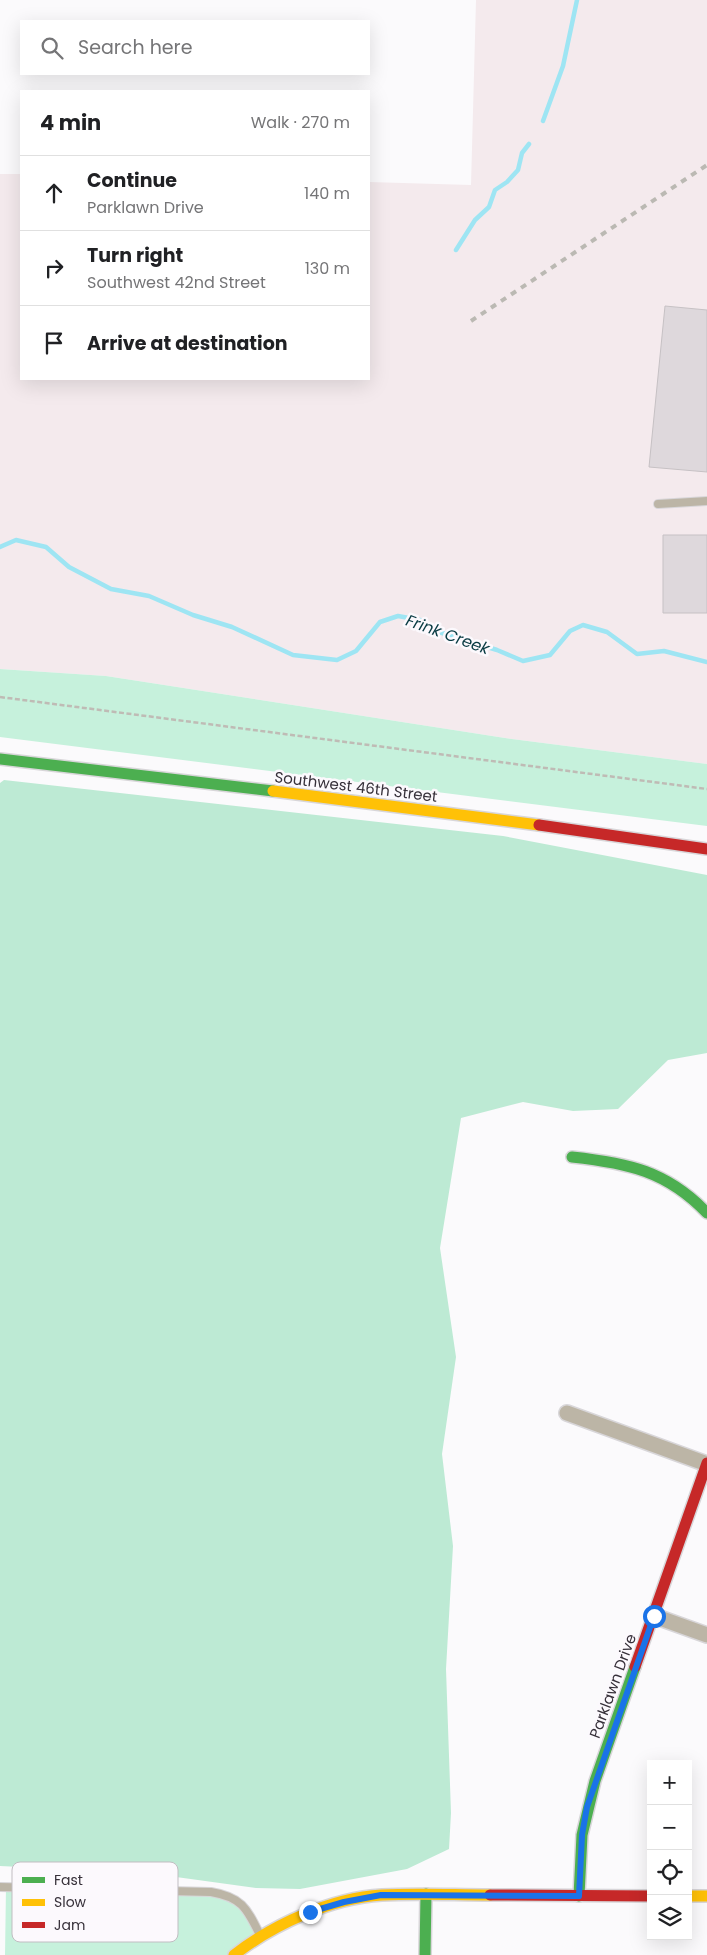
<!DOCTYPE html>
<html lang="en">
<head>
<meta charset="utf-8">
<style>
  body { margin:0; font-family:Poppins,sans-serif; background:#f2f2f2; color:#202124 }
  .controls { position:absolute; right:15px; bottom:15px; display:grid; overflow:hidden; border-radius:0px; box-shadow:0 5px 20px #0002 }
  .controls button { width:45px; height:45px; display:grid; place-items:center; padding:0; border:0; border-bottom:1px solid #e0e0e0; background:#fff; color:#202124; font:25px sans-serif }
  .stop { position:absolute; width:15px; height:15px; margin:-11px; border:4px solid #1a73e8; border-radius:50%; background:#fff }
  .stop.end { background:#1a73e8; border-color:#fff; box-shadow:0 1px 5px #0008 }
  .list { margin:0; padding:0; list-style:none }
  h2 { display:flex; justify-content:space-between; align-items:center; height:65px; margin:0; padding:0 20px; font-size:21px }
  h2 small { font-size:16px; font-weight:400; color:#757577 }
  .list li { display:grid; grid-template-columns:32px 1fr auto; gap:15px; align-items:center; box-sizing:border-box; height:75px; padding:0 20px; border-top:1px solid #e0e0e0 }
  .list b { display:block; font-size:19px; white-space:nowrap }
  .list p { margin:0; font-size:16px; white-space:nowrap; color:#757577 }
  .list em { font-size:16px; font-style:normal; color:#757577 }
  .icon { flex:none; width:28px; height:28px; fill:none; stroke:currentColor; stroke-width:2; stroke-linecap:round; stroke-linejoin:round }
  .map { position:relative; flex:none; width:707px; height:1955px; overflow:hidden }
  .search { position:absolute; background:#fff; box-shadow:0 5px 20px #0002; left:20px; top:20px; width:350px; height:55px; display:flex; align-items:center; gap:12px; box-sizing:border-box; padding:0 18px; border-radius:0px; color:#757577; font-size:19px }
  .panel { position:absolute; background:#fff; box-shadow:0 5px 20px #0002; left:20px; top:90px; width:350px; height:290px; border-radius:0px }
  .map>svg:first-child { display:block }
  .industrial { fill:#f4eaed }
  .green { fill:#c6f1dc }
  .forest { fill:#bdead4 }
  .lines { fill:none; stroke-linecap:round; stroke-linejoin:round }
  .stream { stroke:#9ee5f3; stroke-width:4.5 }
  .building { fill:#ded8dc; stroke:#c6c1c4 }
  .lane-casing { stroke:#d8d6d9; stroke-width:10 }
  .street-casing { stroke:#d8d6d9; stroke-width:18 }
  .fast-casing { stroke:#d8d6d9; stroke-width:14 }
  .slow-casing { stroke:#d8d6d9; stroke-width:14 }
  .jam-casing { stroke:#d8d6d9; stroke-width:14 }
  .path { stroke:#bfbbb5; stroke-width:2.5; stroke-dasharray:5 2.5; stroke-linecap:butt }
  .lane { stroke:#bcb5a6; stroke-width:8 }
  .street { stroke:#bcb5a6; stroke-width:15 }
  .fast { stroke:#4caf50; stroke-width:11 }
  .slow { stroke:#ffc107; stroke-width:11 }
  .jam { stroke:#c62828; stroke-width:11 }
  .rail { stroke:#bbb9b3; stroke-width:4; stroke-dasharray:6 6; stroke-linecap:butt }
  .route { stroke:#1a73e8; stroke-width:6 }
  .labels { text-anchor:middle; stroke-width:5; stroke-linejoin:round; paint-order:stroke }
  .street-label { font-size:15px; fill:#37313a; stroke:#fcf9fd }
  .water-label { font-size:16px; font-style:italic; fill:#093b43; stroke:#fcf9fd }
  .key { fill:#fcf9fd; stroke:#c1bdc2; stroke-width:1 }
  .key-label { font-size:14px; fill:#37313a }
</style>
</head>
<body>
<div class="map">
<svg width="707" height="1955" viewBox="0 0 707 1955">
  <rect width="100%" height="100%" fill="#fbfafc"/>
  <path class="industrial" d="M476 0H707V764L505 738 106 676 0 669V174H21V379H369V182L471 185Z"/>
  <path class="green" d="M0 669 106 676 505 738 707 764V826L0 737Z
    M6 1887 211 1892 243 1904 261 1937 234 1955H5Z"/>
  <path class="forest" d="M4 780 503 836 707 875V1053L668 1060 618 1109 573 1111 523 1102 461 1118 440 1248 456 1357 442 1454 453 1546 446 1669 451 1813 449 1849 407 1869 300 1889 256 1888 147 1873 0 1866V783Z"/>
  <g class="lines">
    <path class="stream" d="M543 121 563 66 577 0
      M456 250 475 220 489 207 495 190 507 182 518 170 522 153 529 144
      M0 547 16 540 46 547 69 567 111 589 149 596 193 615 232 627 293 655 337 660 356 651 380 622 398 616 420 620 439 632 497 650 523 661 550 655 570 631 583 625 607 632 637 654 664 651 707 662"/>
  </g>
  <path class="building" d="M665 306 707 310V472L649 467Z
    M663 535H707V613H663Z"/>
  <g class="lines">
    <defs>
      <path id="lane" d="M658 504 707 501
        M0 1887 211 1892C242 1897 247 1909 260 1935"/>
      <path id="street" d="M567 1413 707 1464
        M654 1616 707 1635"/>
      <path id="fast" d="M0 759 273 791
        M572 1157C628 1163 667 1171 707 1213
        M579 1896 582 1835 595 1781 635 1667
        M425 1955 426 1894"/>
      <path id="slow" d="M273 791 539 825
        M688 1896H707
        M234 1955C274 1924 331 1898 382 1895 418 1893 454 1895 490 1895"/>
      <path id="jam" d="M539 825 707 849
        M635 1667 707 1463
        M490 1895 651 1896"/>
    </defs>
    <use href="#lane" class="lane-casing"/>
    <use href="#street" class="street-casing"/>
    <use href="#fast" class="fast-casing"/>
    <use href="#slow" class="slow-casing"/>
    <use href="#jam" class="jam-casing"/>
    <path class="path" d="M0 697 707 789"/>
    <use href="#lane" class="lane"/>
    <use href="#street" class="street"/>
    <use href="#fast" class="fast"/>
    <use href="#slow" class="slow"/>
    <use href="#jam" class="jam"/>
    <path class="rail" d="M471 321 707 165"/>
  </g>
  <g class="lines">
    <path class="route" d="M310 1912 344 1902 381 1895 579 1896 582 1835 587 1807 654 1616"/>
  </g>
  <g class="labels">
    <g class="street-label">
      <text transform="translate(356 787) rotate(7)" y="5">Southwest 46th Street</text>
      <text transform="translate(613 1686) rotate(-70)" y="5">Parklawn Drive</text>
    </g>
    <g class="water-label">
      <text transform="translate(448 634) rotate(20)" y="6">Frink Creek</text>
    </g>
  </g>
  <rect x="12" y="1862" width="166" height="80" rx="8" class="key"/>
  <rect x="22" y="1877" width="23" height="6" fill="#4caf50"/>
  <rect x="22" y="1899" width="23" height="7" fill="#ffc107"/>
  <rect x="22" y="1922" width="23" height="6" fill="#c62828"/>
  <g class="key-label">
    <text x="54" y="1885">Fast</text>
    <text x="54" y="1907">Slow</text>
    <text x="54" y="1930">Jam</text>
  </g>
</svg>
<div class="controls">
<button>+</button>
<button>−</button>
<button><svg class="icon" aria-label="locate" viewBox="0 0 24 24"><circle cx="12" cy="12" r="6"/><path d="M12 2v4M12 18v4M2 12h4M18 12h4"/></svg></button>
<button><svg class="icon" aria-label="layers" viewBox="0 0 24 24"><path d="M12 4l9 5-9 5-9-5zM3 14l9 5 9-5"/></svg></button>
</div>
<div class="stop" style="left:654px;top:1616px"></div>
<div class="stop end" style="left:310px;top:1912px"></div>
<div class="search"><svg class="icon" aria-label="search" viewBox="0 0 24 24"><circle cx="10" cy="10" r="6"/><path d="M15 15l6 6"/></svg>Search here</div>
<section class="panel">
<h2>4 min<small>Walk · 270 m</small></h2>
<ul class="list">
<li><svg class="icon" aria-label="ahead" viewBox="0 0 24 24"><path d="M12 20V5M6 11l6-6 6 6"/></svg><div><b>Continue</b><p>Parklawn Drive</p></div><em>140 m</em></li>
<li><svg class="icon" aria-label="right" viewBox="0 0 24 24"><path d="M7 20v-9h11M14 6l5 5-5 5"/></svg><div><b>Turn right</b><p>Southwest 42nd Street</p></div><em>130 m</em></li>
<li><svg class="icon" aria-label="arrive" viewBox="0 0 24 24"><path d="M6 21V4h12l-3 4 3 4H6"/></svg><div><b>Arrive at destination</b></div></li>
</ul>
</section>
</div>
</body>
</html>
